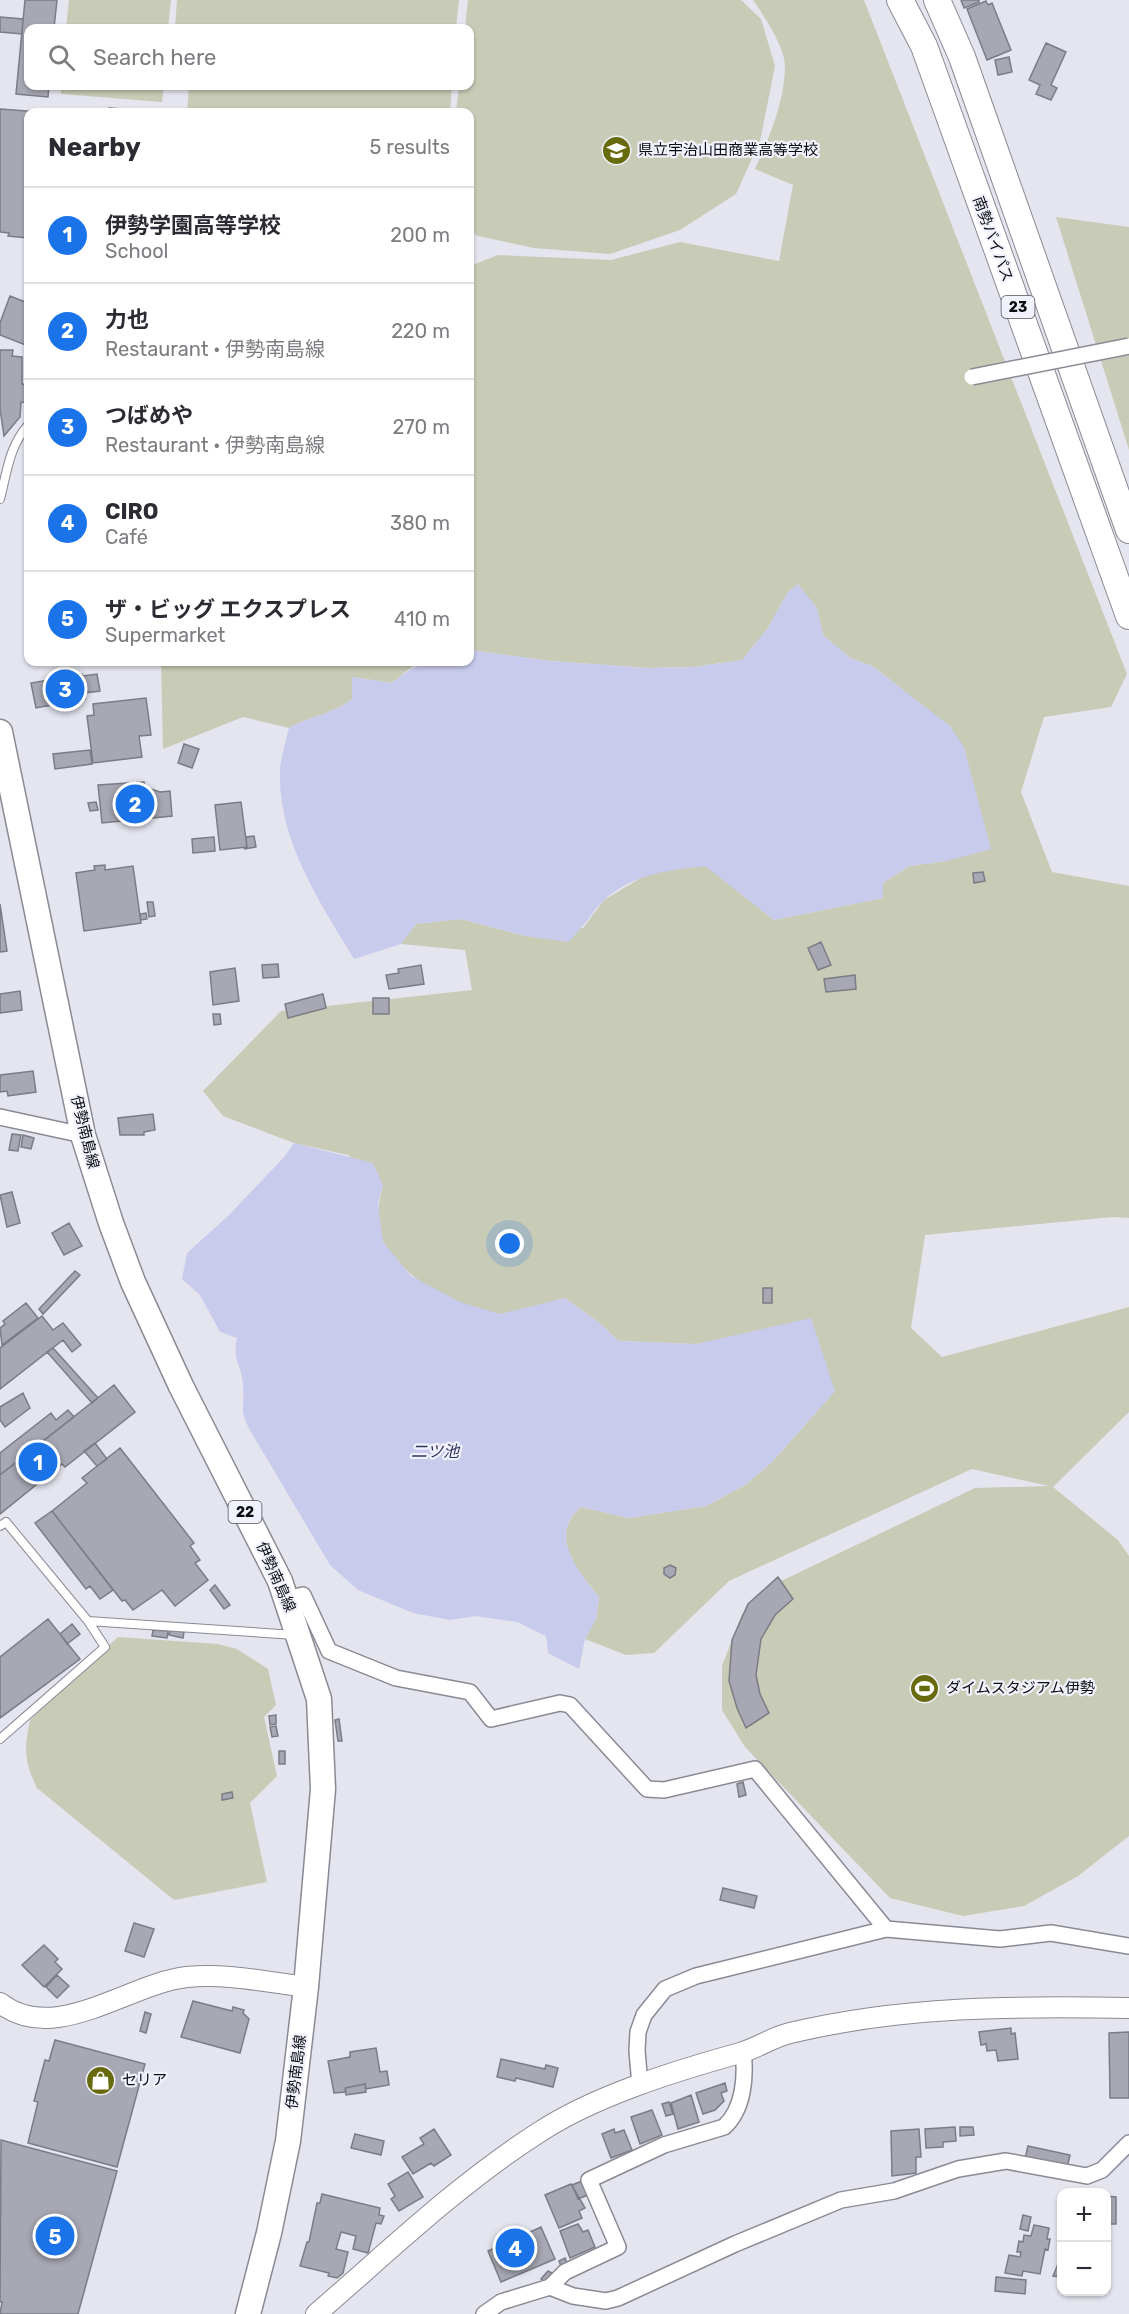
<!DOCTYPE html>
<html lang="en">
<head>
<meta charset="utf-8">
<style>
  body { margin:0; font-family:Rubik,"Noto Sans JP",sans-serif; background:#f2f2f3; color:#2b2b33 }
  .controls { position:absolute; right:18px; bottom:18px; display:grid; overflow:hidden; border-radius:12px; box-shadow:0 2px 4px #0004 }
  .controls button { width:54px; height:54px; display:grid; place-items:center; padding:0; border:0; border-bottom:2px solid #e1e1e2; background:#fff; color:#2b2b33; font:30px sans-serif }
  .you { position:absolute; left:510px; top:1244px; width:21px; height:21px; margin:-15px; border:4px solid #fff; border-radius:50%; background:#1a73e8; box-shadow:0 0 0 9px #1a73e833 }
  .badge { display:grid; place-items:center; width:39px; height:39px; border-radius:50%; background:#1a73e8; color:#fff; font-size:20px; font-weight:700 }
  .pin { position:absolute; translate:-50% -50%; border:3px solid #fff; box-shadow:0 2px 6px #0006 }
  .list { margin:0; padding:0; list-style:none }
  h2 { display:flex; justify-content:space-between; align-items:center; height:78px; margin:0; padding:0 24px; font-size:26px }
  h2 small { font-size:20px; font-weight:400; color:#7c7c81 }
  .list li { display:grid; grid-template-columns:39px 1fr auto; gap:18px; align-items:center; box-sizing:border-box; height:96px; padding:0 24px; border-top:2px solid #e1e1e2 }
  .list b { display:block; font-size:22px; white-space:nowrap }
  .list p { margin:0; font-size:20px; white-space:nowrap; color:#7c7c81 }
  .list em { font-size:20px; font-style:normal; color:#7c7c81 }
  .icon { flex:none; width:33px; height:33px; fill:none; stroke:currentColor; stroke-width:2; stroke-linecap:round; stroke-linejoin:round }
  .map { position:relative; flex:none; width:1129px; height:2314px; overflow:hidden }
  .search { position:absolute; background:#fff; box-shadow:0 2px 4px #0004; left:24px; top:24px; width:450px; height:66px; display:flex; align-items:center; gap:15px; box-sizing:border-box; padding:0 21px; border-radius:12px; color:#7c7c81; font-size:22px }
  .panel { position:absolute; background:#fff; box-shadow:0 2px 4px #0004; left:24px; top:108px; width:450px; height:558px; border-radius:12px }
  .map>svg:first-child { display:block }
  .green { fill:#c8cbb6 }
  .water { fill:#c8cbec }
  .building { fill:#a7a8b3; stroke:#7b7c85; stroke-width:1.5 }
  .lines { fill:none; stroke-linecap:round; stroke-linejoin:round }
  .service-casing { stroke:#898a94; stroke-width:10 }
  .minor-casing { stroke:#898a94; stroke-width:18 }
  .tertiary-casing { stroke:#898a94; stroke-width:22 }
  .primary-casing { stroke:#898a94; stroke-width:27 }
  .trunk-casing { stroke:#898a94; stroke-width:28 }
  .service { stroke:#fff; stroke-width:8 }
  .minor { stroke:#fff; stroke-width:15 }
  .tertiary { stroke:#fff; stroke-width:20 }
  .primary { stroke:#fff; stroke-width:24 }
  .trunk { stroke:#fff; stroke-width:26 }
  .minor-bridge-casing { stroke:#898a94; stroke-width:18; stroke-linecap:butt }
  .minor-bridge { stroke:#fff; stroke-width:15 }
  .labels { text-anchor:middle; stroke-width:4.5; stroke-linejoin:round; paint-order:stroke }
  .shield { fill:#f1f2fd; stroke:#505156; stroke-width:1.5 }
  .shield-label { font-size:14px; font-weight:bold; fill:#0b0c0f }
  .poi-label { font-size:15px; fill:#0b0c0f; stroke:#f1f2fd; text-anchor:start }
  .street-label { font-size:15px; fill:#0b0c0f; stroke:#f1f2fd }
  .water-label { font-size:16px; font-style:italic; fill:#33335f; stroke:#f1f2fd }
</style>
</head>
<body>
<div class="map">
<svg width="1129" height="2314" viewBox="0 0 1129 2314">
  <rect width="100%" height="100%" fill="#e4e5ef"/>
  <path class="green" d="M69 0H171L168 28H66Z
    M177 0H459L456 28H175Z
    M468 0H741L761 19 775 66 760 141 736 194 680 230 610 254 534 248 478 236 470 231V112H456L459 86H470V28H465Z
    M753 0H864L1127 674 1111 707 1044 717 1021 792 1052 872 1129 886V1218L1112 1217 925 1235 911 1328 942 1357 1129 1307V1412L1053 1487 1118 1540 1129 1556V1836L1078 1876 1024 1906 963 1916 890 1898 745 1747 722 1710V1666L742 1614 777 1583 975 1488 1049 1486 972 1469 729 1581 654 1653 626 1655 585 1639 596 1619 599 1597C579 1572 547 1536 581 1507L629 1518 706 1506 745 1485 772 1462 835 1391 757 1332 696 1344 618 1341 602 1325 565 1298C551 1301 509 1316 498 1314 456 1307 406 1281 384 1243 375 1228 378 1201 383 1185L348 1155 294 1143 223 1116 203 1091 281 1011 472 990 465 950 401 944 416 924 461 919 525 936 583 928 604 900 649 873 705 865 774 920 883 898V883L909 866 947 861 901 688 872 666 850 658 823 635 817 608 788 592 768 628 742 660 694 667 647 668 550 661 470 650V266L498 255 611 260 680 242 779 261 793 185 755 169C769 139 785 100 785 66 785 47 764 16 753 0Z
    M61 86H164L162 102 61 94Z
    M189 86H452L450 112H187Z
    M1056 217 1129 227V450Z
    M161 662H427L412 667 392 683 352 677V699C333 714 310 716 289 728L243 717 163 749Z
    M118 1637 218 1644 237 1649 268 1669 276 1705 264 1717 277 1776 250 1803 267 1882 174 1900 37 1788C24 1761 24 1749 30 1720Z"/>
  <path class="water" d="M798 584 817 608 823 635 850 658 872 666 950 726 964 747 991 849 947 861 909 866 883 883V898L774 920 705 866C667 871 636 873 605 899 593 910 583 929 568 942L525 936 461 919 416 924 401 944 354 959C319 901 277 839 280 769 281 756 286 741 289 728 310 716 333 714 352 699V677L392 683C423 658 431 662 470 662V650L550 661 647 668 694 667 742 660 768 628 788 592Z
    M294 1143 373 1163 383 1185 378 1203 383 1242 411 1276 460 1302 500 1314 565 1298 602 1325 618 1341 696 1344 811 1318 835 1391 772 1462 745 1485 706 1506 629 1518 581 1507C547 1535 579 1572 599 1597L596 1619 585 1639 579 1669 548 1653 546 1636 517 1622 475 1616 450 1620 413 1613 358 1590 330 1565 251 1432C238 1408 245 1409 243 1385 242 1364 232 1362 237 1338L220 1332 200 1295 182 1279 187 1253 229 1215 285 1156Z"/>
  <path class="building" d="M25 0H57L54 28H28V86H49L48 97 16 94Z
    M961 0H979V2L964 8Z
    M986 1 988 5 992 3 1011 50 987 60 967 9Z
    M0 17 23 19 22 34 0 32Z
    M1046 43 1066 52 1051 85 1057 88 1051 100 1036 94 1040 85 1029 80Z
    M1009 57 1012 72 998 75 995 60Z
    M109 108 160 112H109Z
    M0 109 40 112H28V238L8 236 9 233 0 232Z
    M10 296 28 303V346L0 335V323Z
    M0 350H13L12 356 22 357V384L28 385V403L21 402 20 417 4 436 0 409Z
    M82 674 83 676 97 674 100 691 84 693 85 699 36 708 31 683Z
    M146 698 151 735 139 736 142 757 93 763 87 716 94 715 93 704Z
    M184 744 199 749 192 768 178 763Z
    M90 750 92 764 55 769 53 754Z
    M144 782 145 787 160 792 170 791 172 816 102 823 98 785Z
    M96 802 98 810 90 811 88 803Z
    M241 802 247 847 220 850 215 805Z
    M254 836 256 847 244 849 247 847 246 837Z
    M214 837 215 851 193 853 192 839Z
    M105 865V870L133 866 141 923 84 931 76 873 95 870 94 866Z
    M983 872 985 881 974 883 973 873Z
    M147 902H153L155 916 149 917Z
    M0 904 7 951 0 952Z
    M146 913 147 919 141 920 140 914Z
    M821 942 831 965 818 970 808 948Z
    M278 964 279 977 263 978 262 965Z
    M421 965 424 984 389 989 386 975 399 973 398 969Z
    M235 968 239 1001 213 1005 210 972Z
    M855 975 856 989 826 992 824 979Z
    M20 991 22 1010 0 1013V994Z
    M323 994 326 1008 288 1018 285 1004Z
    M373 998H389V1014H373Z
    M213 1014H220L221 1024 214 1025Z
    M33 1071 36 1092 8 1096 7 1091 0 1092V1075Z
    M153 1114 155 1130 144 1132V1135H120L118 1118Z
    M12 1134 21 1135 18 1151 9 1150Z
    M23 1135 34 1138 31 1149 21 1147Z
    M12 1192 20 1223 7 1227 0 1195Z
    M69 1223 82 1246 64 1255 52 1233Z
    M75 1271 80 1275 43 1314 39 1309Z
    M763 1288H772V1303H763Z
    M26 1303 38 1318 2 1345 0 1328 5 1324 3 1321Z
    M42 1316 53 1330 63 1323 81 1345 72 1352 63 1340 0 1389V1348Z
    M53 1348 98 1398 92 1403 47 1352Z
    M114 1385 135 1412 65 1467 62 1464 0 1514V1475Z
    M23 1393 30 1408 5 1427 0 1420V1407Z
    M68 1410 74 1417 0 1475V1453L51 1413 56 1420Z
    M95 1443 107 1459 97 1466 84 1451Z
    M120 1448 194 1543 190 1546 200 1560 195 1563 208 1580 175 1606 162 1590 133 1610 125 1600 122 1601 52 1511 87 1483 82 1478Z
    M52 1511 113 1590 100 1599 90 1586 86 1589 35 1523Z
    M670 1565 676 1568 675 1575 670 1578 664 1574V1568Z
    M778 1577 793 1599 775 1615 761 1639 756 1675 760 1694 769 1713 746 1728 737 1708 729 1681 732 1640 748 1604Z
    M215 1585 230 1605 224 1609 210 1590Z
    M48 1619 80 1659 0 1718V1657Z
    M72 1624 80 1634 67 1644 60 1634Z
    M153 1630 168 1631 167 1638 152 1636Z
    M170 1630 184 1632 183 1638 169 1635Z
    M276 1715V1724L270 1725 269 1716Z
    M339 1719 342 1741H338L335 1720Z
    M276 1726 278 1736 272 1737 270 1727Z
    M279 1751H285V1764H279Z
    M743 1782 746 1795 739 1797 737 1784Z
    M232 1792 233 1798 222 1800V1794Z
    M723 1888 757 1896 754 1908 720 1900Z
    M134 1923 154 1929 144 1957 125 1951Z
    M44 1945 58 1959 55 1962 62 1969 44 1987 22 1965Z
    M57 1975 69 1986 57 1998 46 1987Z
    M193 2001 232 2011 233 2007 244 2010 243 2013 249 2019 240 2053 181 2037Z
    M145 2012 151 2014 146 2033 140 2031Z
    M1011 2028V2034L1015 2033 1018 2059 998 2061 996 2050 987 2051 986 2044 981 2045 979 2032Z
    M1129 2032V2098H1110L1109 2033Z
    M55 2040 145 2064 117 2167 28 2143 38 2102 34 2101 45 2060 49 2061Z
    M376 2048 380 2072 387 2071 389 2085 366 2089 365 2084 345 2088 346 2092 334 2093 328 2061 350 2057V2052Z
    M501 2059 545 2069 546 2065 558 2068 553 2087 516 2078 515 2081 497 2077Z
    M725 2083 727 2091 721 2093 724 2101 715 2110 703 2114 696 2093Z
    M365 2084 366 2092 346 2095 345 2088Z
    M691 2095 699 2122 678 2129 671 2103Z
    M669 2102 673 2114 666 2116 662 2104Z
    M652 2110 662 2135 640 2144 631 2117Z
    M955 2127 956 2141 943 2142V2147L926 2148 925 2129Z
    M960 2127H973L974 2135 960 2136Z
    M434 2129 451 2155 434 2166 431 2163 413 2174 402 2157 424 2144 420 2138Z
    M614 2129 615 2133 624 2130 632 2150 611 2158 602 2134Z
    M919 2129 921 2157H916V2173L892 2176 891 2131Z
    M355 2134 384 2141 381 2155 351 2148Z
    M1 2140 117 2171 78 2314H0L2 2302H0Z
    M1028 2146 1070 2155 1067 2168 1025 2159Z
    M408 2172 423 2197 399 2211 391 2199 395 2196 388 2184Z
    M582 2181 588 2195 578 2199 572 2185Z
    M571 2184 585 2208 579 2211 582 2218 559 2228 545 2195Z
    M322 2194 380 2208 379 2215 384 2216 381 2224 376 2223 368 2253 353 2249 356 2236 341 2232 336 2249 348 2252 343 2273 337 2278 328 2276 329 2273 300 2266 307 2242H309L317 2203H320Z
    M1106 2196 1116 2197V2224H1106Z
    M1023 2215 1031 2217 1028 2231 1020 2229Z
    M578 2224 583 2232 588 2230 595 2247 570 2258 560 2231Z
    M1034 2225 1049 2228 1047 2239H1050L1048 2250 1045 2249 1040 2274 1023 2271 1022 2276 1005 2273 1009 2255 1020 2257 1021 2252H1017L1019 2241 1023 2242 1024 2235 1031 2236Z
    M541 2227 555 2259 501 2282 488 2251Z
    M1060 2246 1062 2277 1053 2276 1058 2264Z
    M565 2258 567 2263 561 2266 559 2261Z
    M1106 2263 1110 2264 1109 2280H1106Z
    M548 2271 552 2273 545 2282 541 2279Z
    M996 2277 1026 2280 1025 2294 995 2291Z"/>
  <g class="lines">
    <defs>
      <path id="service" d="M0 499C7 472 9 447 28 425
        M0 1526 6 1522 88 1621
        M0 1739 105 1647 88 1621 295 1635"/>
      <path id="minor" d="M0 1117 83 1135
        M287 1599 303 1595 329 1651 396 1678 470 1692 491 1719 560 1703 570 1705 647 1789 664 1790 755 1769 886 1929
        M640 2085 637 2051 638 2032 644 2015 665 1989 696 1976 886 1929 1000 1939 1051 1933 1129 1946
        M550 2287 565 2272 618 2247 589 2180 664 2145 724 2127C744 2109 746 2076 743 2052
        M484 2314 501 2302 550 2287 573 2296 606 2301 618 2298 735 2244 841 2200 894 2191 958 2169 1006 2161 1087 2176 1102 2170 1129 2143"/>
      <path id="tertiary" d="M0 2003C55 2046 129 1983 187 1977 226 1973 267 1982 306 1987
        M316 2314C388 2252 457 2185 538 2133 594 2096 675 2071 740 2053 757 2048 773 2037 790 2033 902 2006 1015 2006 1129 2008"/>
      <path id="primary" d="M0 732 83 1135 111 1223 133 1282 181 1386 280 1581 319 1699 323 1789 306 1987 288 2141 269 2233 248 2314"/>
      <path id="trunk" d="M900 0 924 46 1129 616
        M937 0 962 57 1129 530"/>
    </defs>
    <use href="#service" class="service-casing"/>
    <use href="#minor" class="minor-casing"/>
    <use href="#tertiary" class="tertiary-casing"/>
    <use href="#primary" class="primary-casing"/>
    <use href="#trunk" class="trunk-casing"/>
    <use href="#service" class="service"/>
    <use href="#minor" class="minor"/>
    <use href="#tertiary" class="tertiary"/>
    <use href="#primary" class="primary"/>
    <use href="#trunk" class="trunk"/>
    <defs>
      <path id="minor-bridge" d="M972 377 1129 346"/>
    </defs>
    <use href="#minor-bridge" class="minor-bridge-casing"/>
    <use href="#minor-bridge" class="minor-bridge"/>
  </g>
  <defs>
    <symbol id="school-disc" viewBox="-11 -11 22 22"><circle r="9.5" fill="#686b0d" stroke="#f1f2fd"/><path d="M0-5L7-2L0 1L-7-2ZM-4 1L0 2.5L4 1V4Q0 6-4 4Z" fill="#fff"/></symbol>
    <symbol id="stadium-disc" viewBox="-11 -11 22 22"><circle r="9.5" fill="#686b0d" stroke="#f1f2fd"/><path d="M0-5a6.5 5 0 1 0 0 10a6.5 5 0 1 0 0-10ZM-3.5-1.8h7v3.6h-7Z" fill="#fff"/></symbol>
    <symbol id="shop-disc" viewBox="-11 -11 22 22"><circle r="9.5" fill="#686b0d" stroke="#f1f2fd"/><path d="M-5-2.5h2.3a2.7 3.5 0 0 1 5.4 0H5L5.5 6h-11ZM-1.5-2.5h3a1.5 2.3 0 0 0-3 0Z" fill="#fff"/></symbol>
  </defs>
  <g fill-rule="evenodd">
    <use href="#school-disc" x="600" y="134" width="33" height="33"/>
    <use href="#stadium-disc" x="908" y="1672" width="33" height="33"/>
    <use href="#shop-disc" x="84" y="2064" width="33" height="33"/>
  </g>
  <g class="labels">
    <g class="shield">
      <rect x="1001.5" y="296" width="33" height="22" rx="4.5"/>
      <rect x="228.5" y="1501" width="33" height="22" rx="4.5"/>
    </g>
    <g class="shield-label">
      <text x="1018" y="312">23</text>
      <text x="245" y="1517">22</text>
    </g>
    <g class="poi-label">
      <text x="638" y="155">県立宇治山田商業高等学校</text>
      <text x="946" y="1693">ダイムスタジアム伊勢</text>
      <text x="122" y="2085">セリア</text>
    </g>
    <g class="street-label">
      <text transform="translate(993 239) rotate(70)" y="5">南勢バイパス</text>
      <text transform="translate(85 1132) rotate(76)" y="5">伊勢南島線</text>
      <text transform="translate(276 1577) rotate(66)" y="5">伊勢南島線</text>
      <text transform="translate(296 2072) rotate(-83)" y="5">伊勢南島線</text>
    </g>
    <g class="water-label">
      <text x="435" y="1457">二ツ池</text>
    </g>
  </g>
</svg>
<div class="controls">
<button>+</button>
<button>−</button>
</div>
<div class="you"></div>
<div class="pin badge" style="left:38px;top:1462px">1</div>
<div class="pin badge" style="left:135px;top:804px">2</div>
<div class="pin badge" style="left:65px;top:689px">3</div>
<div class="pin badge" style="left:515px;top:2248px">4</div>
<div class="pin badge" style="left:55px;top:2236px">5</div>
<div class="search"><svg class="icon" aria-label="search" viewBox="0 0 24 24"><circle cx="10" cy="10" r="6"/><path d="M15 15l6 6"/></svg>Search here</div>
<section class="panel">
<h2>Nearby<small>5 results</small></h2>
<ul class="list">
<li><span class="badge">1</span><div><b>伊勢学園高等学校</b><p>School</p></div><em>200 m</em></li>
<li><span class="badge">2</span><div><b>力也</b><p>Restaurant · 伊勢南島線</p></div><em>220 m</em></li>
<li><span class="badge">3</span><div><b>つばめや</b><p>Restaurant · 伊勢南島線</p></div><em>270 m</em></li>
<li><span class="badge">4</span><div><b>CIRO</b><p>Café</p></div><em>380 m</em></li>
<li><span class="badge">5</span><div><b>ザ・ビッグ エクスプレス</b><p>Supermarket</p></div><em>410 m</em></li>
</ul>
</section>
</div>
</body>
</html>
